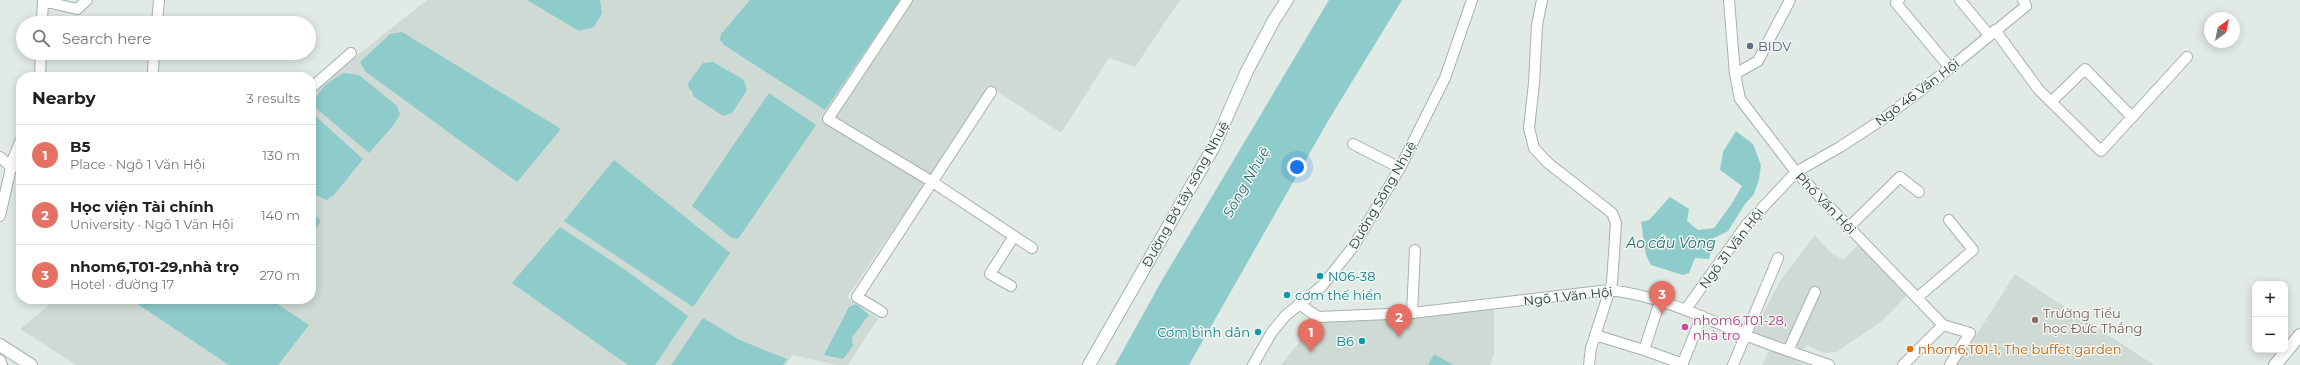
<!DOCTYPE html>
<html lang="en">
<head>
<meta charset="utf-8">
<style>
  body { margin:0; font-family:Montserrat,sans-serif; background:#f6f6f6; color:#222 }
  .controls { position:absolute; right:12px; bottom:12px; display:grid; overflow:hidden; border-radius:8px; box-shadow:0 2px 10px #0003 }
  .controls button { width:36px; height:36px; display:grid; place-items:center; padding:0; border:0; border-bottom:1px solid #e0e0e0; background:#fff; color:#222; font:20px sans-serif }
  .compass { position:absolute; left:2204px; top:12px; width:36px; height:36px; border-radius:50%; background:#fff; box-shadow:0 2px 10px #0003; rotate:33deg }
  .you { position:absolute; left:1297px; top:167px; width:14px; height:14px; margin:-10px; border:3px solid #fff; border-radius:50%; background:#1a73e8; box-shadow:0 0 0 6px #1a73e833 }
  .badge { display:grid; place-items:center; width:26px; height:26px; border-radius:50%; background:#e57165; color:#fff; font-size:13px; font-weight:700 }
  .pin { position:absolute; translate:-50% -33px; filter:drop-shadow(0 1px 2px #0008) }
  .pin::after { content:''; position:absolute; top:21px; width:14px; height:12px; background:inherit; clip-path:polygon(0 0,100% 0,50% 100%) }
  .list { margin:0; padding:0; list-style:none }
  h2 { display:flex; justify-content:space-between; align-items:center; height:52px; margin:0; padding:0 16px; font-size:17px }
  h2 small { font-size:13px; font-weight:400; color:#767676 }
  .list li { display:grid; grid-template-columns:26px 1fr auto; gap:12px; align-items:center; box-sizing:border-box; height:60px; padding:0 16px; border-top:1px solid #e0e0e0 }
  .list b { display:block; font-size:15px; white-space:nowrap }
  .list p { margin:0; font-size:13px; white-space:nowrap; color:#767676 }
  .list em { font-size:13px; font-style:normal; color:#767676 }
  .icon { flex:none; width:22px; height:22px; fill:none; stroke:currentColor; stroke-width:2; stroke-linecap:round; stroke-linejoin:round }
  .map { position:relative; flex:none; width:2300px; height:365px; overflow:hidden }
  .search { position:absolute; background:#fff; box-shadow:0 2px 10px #0003; left:16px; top:16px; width:300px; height:44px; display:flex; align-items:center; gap:10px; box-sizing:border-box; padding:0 14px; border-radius:22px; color:#767676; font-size:15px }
  .panel { position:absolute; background:#fff; box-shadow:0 2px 10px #0003; left:16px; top:72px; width:300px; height:232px; border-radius:16px }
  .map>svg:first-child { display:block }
  .built { fill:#d0dad4 }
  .water { fill:#8ecbcb }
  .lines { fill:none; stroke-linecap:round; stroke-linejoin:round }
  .street-casing { stroke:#a5b2ab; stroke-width:12 }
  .secondary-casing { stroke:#a1b5ab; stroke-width:14 }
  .street { stroke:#fff; stroke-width:10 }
  .secondary { stroke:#fff; stroke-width:12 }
  .service-dot { fill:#5c6f8a; stroke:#f2f7f4; stroke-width:1.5 }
  .culture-dot { fill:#0f9aa8; stroke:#f2f7f4; stroke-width:1.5 }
  .education-dot { fill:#8d6e63; stroke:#f2f7f4; stroke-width:1.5 }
  .hotel-dot { fill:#d1479c; stroke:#f2f7f4; stroke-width:1.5 }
  .food-dot { fill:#e8710a; stroke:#f2f7f4; stroke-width:1.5 }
  .labels { text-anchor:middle; stroke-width:3; stroke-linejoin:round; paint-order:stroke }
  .service-label { font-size:13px; fill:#4e5e75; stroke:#f2f7f4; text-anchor:start }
  .street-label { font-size:13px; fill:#233a30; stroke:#f2f7f4 }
  .culture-label { font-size:13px; fill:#0d838f; stroke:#f2f7f4; text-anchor:start }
  .education-label { font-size:13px; fill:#785e54; stroke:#f2f7f4; text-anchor:start }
  .hotel-label { font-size:13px; fill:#b23c85; stroke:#f2f7f4; text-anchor:start }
  .food-label { font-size:13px; fill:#c56008; stroke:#f2f7f4; text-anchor:start }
  .water-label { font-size:14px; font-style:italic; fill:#236f70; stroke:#f2f7f4 }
</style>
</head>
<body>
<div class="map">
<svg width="2300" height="365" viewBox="0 0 2300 365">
  <rect width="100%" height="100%" fill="#e2eae5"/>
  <path class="built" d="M427 0H1180L1135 67 1109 58 1061 133 991 87 847 297 878 319 848 365H836L792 355 786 365H76L20 329 56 299H311V92Z
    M1815 235 1829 251 1843 260 1860 243 1909 293 1883 320 1837 352 1823 353 1808 345 1802 349 1753 333 1780 281Z
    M2015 274 2154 365H1957Z
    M1494 305V355L1490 365H1281L1317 320Z
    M1770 349 1807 365H1762Z"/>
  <path class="water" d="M527 0H600L602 13 594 27 579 31Z
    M750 0H900L825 110 724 45 720 40 721 34Z
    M1329 0H1402L1328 121 1189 365H1115L1161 282Z
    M402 32 561 129 517 182 366 72 360 62 390 34Z
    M713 62 744 80 747 90 732 113 723 116 693 96 692 91 689 89 688 83 703 63Z
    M343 73 359 75 397 106 400 114 393 126 369 153 311 104 325 85Z
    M769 93 816 125 738 239 732 238 692 206Z
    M311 112 363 159 334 195 327 200 311 193Z
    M1736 131 1753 144 1761 165 1759 179 1754 194 1745 204 1728 231 1714 238 1709 259 1695 258 1689 273 1683 275 1651 265 1646 255 1641 222 1649 220 1670 197 1689 209 1687 221 1698 230 1714 228 1731 205 1742 186 1720 170 1723 152Z
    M614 160 730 253 693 307 564 221Z
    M311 211 321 221 311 235Z
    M560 227 624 269 688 316 655 365H628L512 283Z
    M130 299H270L309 325 278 365H229Z
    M856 304 869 315 852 337 853 346 843 359 824 355 849 307Z
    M703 318 740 340 787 359 783 365H671Z
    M1434 354 1453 365H1428Z"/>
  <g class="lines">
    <defs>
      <path id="street" d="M907 0 828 119 931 181 1032 248
        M1542 0 1537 25 1534 83 1529 128 1534 148 1548 163 1612 213 1616 223 1612 283 1591 348 1589 365
        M1729 0 1735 74 1740 99 1796 172 1943 325 1970 333 1950 365
        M1899 0 1896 3 1950 68
        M1960 0 1989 35
        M43 1 77 9 87 0
        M42 23 43 0
        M157 23 159 0
        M1995 30 2039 90 2101 151 2187 57
        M153 71 154 53
        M1735 74 1758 61 1790 0
        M40 77 41 53
        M311 88 351 53
        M2051 102 2085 69 2132 117
        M1353 144 1400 168
        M0 157 12 168
        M0 216 13 159 21 140
        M1849 227 1900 177 1919 192
        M1011 286 990 274 1014 236
        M1918 297 1973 250 1949 220
        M1660 301 1644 350 1683 364
        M1299 304 1318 317 1412 313 1609 290C1657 295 1701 316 1745 335 1772 346 1801 355 1829 365
        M1686 309 1747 224 1796 172 1840 147 1883 119 1950 68 2026 6 2023 0
        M882 312 857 297 991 92
        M1412 313 1415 250
        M1595 335 1644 350
        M1788 351 1815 292
        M0 360 2 365
        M1253 365 1272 332 1285 316 1322 286 1353 247 1400 168 1445 78 1472 0
        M1682 365 1702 316
        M1733 365 1778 258
        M1903 365 1943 325"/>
      <path id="secondary" d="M0 345 31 365
        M1089 365 1213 148 1247 71 1274 20 1287 0
        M2275 365 2300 335"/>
    </defs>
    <use href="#street" class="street-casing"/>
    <use href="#secondary" class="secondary-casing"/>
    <use href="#street" class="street"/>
    <use href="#secondary" class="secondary"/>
  </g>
  <circle class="service-dot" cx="1750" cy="46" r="4"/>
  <g class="culture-dot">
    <circle cx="1320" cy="276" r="4"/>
    <circle cx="1287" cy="295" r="4"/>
    <circle cx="1258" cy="332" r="4"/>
    <circle cx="1362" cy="341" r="4"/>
  </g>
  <circle class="education-dot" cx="2035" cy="320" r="4"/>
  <circle class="hotel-dot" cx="1685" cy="327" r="4"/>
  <circle class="food-dot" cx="1910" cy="349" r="4"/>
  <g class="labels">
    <g class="service-label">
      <text x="1758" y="51">BIDV</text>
    </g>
    <g class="street-label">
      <text transform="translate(1917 92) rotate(-37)" y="5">Ngõ 46 Văn Hội</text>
      <text transform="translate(1185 194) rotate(-61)" y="5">Đường Bờ tây sông Nhuệ</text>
      <text transform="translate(1382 195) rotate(-60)" y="5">Đường Sông Nhuệ</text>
      <text transform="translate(1826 203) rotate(46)" y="5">Phố Văn Hội</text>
      <text transform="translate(1731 248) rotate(-53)" y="5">Ngõ 31 Văn Hội</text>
      <text transform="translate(1568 296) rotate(-6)" y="5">Ngõ 1 Văn Hội</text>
    </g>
    <g class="culture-label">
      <text x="1328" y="281">N06-38</text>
      <text x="1295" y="300">cơm thế hiển</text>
      <text x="1250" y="337" text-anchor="end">Cơm bình dân</text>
      <text x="1354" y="346" text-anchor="end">B6</text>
    </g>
    <g class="education-label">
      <text x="2043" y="318">Trường Tiểu<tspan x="2043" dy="15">học Đức Thắng</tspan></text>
    </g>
    <g class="hotel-label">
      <text x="1693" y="325">nhom6,T01-28,<tspan x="1693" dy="15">nhà trọ</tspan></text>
    </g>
    <g class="food-label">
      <text x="1918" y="354">nhom6,T01-1, The buffet garden</text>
    </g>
    <g class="water-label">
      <text transform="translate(1246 182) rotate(-60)" y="5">Sông Nhuệ</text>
      <text x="1671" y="248">Ao cầu Vòng</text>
    </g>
  </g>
</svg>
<div class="controls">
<button>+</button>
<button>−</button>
</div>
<svg class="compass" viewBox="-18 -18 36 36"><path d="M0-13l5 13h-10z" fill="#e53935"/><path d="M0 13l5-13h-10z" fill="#767676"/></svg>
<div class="you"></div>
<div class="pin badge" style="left:1311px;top:352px">1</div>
<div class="pin badge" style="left:1399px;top:337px">2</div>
<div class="pin badge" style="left:1662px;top:314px">3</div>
<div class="search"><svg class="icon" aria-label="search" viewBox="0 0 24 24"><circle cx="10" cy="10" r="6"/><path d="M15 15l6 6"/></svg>Search here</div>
<section class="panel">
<h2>Nearby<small>3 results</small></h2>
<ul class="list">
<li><span class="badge">1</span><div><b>B5</b><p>Place · Ngõ 1 Văn Hội</p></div><em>130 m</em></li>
<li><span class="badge">2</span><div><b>Học viện Tài chính</b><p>University · Ngõ 1 Văn Hội</p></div><em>140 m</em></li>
<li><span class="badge">3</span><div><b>nhom6,T01-29,nhà trọ</b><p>Hotel · đường 17</p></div><em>270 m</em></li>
</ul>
</section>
</div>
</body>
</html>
